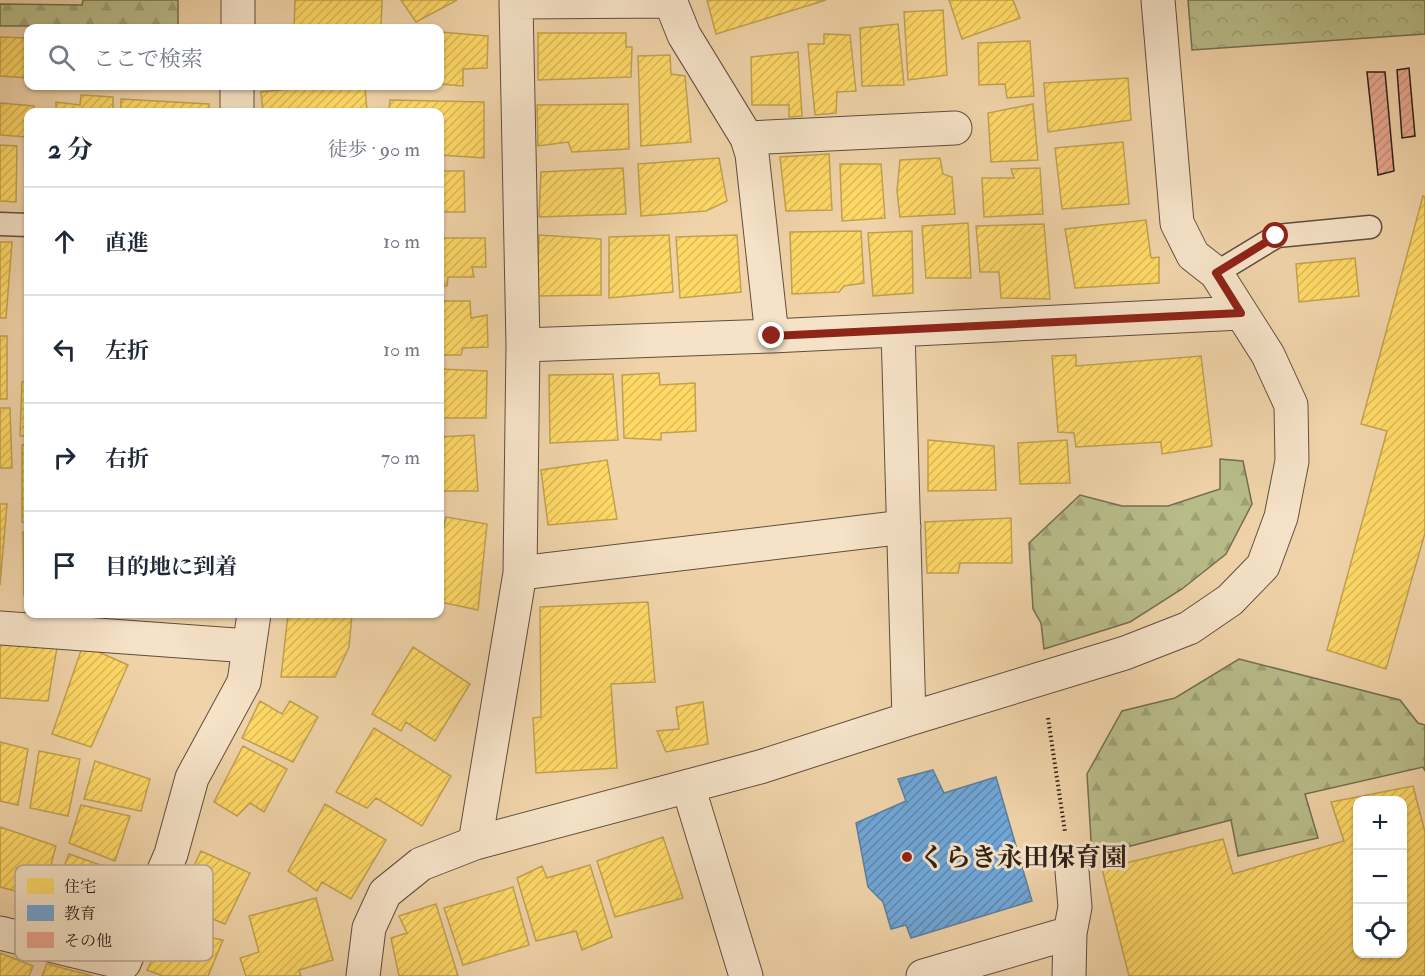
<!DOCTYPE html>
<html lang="ja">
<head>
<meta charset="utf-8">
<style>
  body { margin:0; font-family:"IM FELL Double Pica","Noto Serif JP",serif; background:#f6f6f7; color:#1f2937 }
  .controls { position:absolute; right:18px; bottom:18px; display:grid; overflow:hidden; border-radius:12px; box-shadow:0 2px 4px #0004 }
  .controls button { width:54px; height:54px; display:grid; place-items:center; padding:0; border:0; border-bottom:2px solid #e0e1e3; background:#fff; color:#1f2937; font:30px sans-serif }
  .stop { position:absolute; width:18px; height:18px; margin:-14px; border:4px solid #8f2418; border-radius:50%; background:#fff }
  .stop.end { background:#8f2418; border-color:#fff; box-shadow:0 2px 6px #0008 }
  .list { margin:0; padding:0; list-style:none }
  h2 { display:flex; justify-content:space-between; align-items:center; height:78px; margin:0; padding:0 24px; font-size:26px }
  h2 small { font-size:20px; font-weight:400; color:#747a83 }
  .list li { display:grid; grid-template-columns:39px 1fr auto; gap:18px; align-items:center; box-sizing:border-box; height:108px; padding:0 24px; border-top:2px solid #e0e1e3 }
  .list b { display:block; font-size:22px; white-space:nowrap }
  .list em { font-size:20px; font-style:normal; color:#747a83 }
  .icon { flex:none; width:33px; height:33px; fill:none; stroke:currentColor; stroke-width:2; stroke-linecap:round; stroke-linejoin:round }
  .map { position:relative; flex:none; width:1425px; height:976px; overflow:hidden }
  .search { position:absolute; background:#fff; box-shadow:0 2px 4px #0004; left:24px; top:24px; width:420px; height:66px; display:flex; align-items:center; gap:15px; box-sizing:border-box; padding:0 21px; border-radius:12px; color:#747a83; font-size:22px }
  .panel { position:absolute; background:#fff; box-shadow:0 2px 4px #0004; left:24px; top:108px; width:420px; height:510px; border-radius:12px }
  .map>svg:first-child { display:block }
  .forest { fill:url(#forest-firs); stroke:#746e52; stroke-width:1.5 }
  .park { fill:url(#park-crowns); stroke:#746e52; stroke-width:1.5 }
  .homes { fill:url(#homes-hatch); stroke:#c1a24f; stroke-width:1.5; fill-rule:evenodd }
  .schools { fill:url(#schools-hatch); stroke:#5c80a2; stroke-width:1.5 }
  .building { fill:url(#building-hatch); stroke:#2f211a; stroke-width:1.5 }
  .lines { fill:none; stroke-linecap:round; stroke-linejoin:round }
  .service-casing { stroke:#5f4e3e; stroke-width:25 }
  .minor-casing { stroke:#5f4e3e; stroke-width:35 }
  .path { stroke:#2f211a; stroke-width:4; stroke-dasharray:1.5 3; stroke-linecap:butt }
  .service { stroke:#f5e2c7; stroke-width:22 }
  .minor { stroke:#f5e2c7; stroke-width:33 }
  .route { stroke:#8f2418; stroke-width:8 }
  .poi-dot { fill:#8f2418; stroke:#f5e2c7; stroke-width:2 }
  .labels { text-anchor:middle; stroke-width:6; stroke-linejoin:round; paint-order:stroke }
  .poi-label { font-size:26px; font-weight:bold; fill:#2f211a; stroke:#f5e2c7; text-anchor:start }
  .key { fill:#f5e2c7; stroke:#baa893; stroke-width:1.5 }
  .key-label { font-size:16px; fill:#2f211a }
</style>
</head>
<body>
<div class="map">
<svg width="1425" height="976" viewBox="0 0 1425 976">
  <defs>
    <pattern id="forest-firs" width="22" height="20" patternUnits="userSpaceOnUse" patternTransform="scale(1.5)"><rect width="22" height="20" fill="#b8bc89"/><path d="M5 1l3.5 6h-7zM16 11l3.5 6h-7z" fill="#9ea176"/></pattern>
    <pattern id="park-crowns" width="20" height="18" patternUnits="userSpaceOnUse" patternTransform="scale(1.5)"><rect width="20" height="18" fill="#b8bc89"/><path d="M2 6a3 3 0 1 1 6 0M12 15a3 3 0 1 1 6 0" fill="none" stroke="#9ea176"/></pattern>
    <pattern id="homes-hatch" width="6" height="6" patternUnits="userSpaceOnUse" patternTransform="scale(1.5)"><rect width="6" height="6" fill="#ffd966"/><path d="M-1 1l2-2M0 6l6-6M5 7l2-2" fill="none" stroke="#dbba58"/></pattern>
    <pattern id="schools-hatch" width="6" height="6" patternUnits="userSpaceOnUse" patternTransform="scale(1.5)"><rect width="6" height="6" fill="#6fa8dc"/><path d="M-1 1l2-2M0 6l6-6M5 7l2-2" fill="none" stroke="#5c88b2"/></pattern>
    <pattern id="building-hatch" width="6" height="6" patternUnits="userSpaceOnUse" patternTransform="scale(1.5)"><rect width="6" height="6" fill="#e8a78f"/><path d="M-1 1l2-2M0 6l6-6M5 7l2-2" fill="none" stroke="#c78f7b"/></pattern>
  </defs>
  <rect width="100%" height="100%" fill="#f0d3a9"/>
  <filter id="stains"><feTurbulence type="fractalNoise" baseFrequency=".00333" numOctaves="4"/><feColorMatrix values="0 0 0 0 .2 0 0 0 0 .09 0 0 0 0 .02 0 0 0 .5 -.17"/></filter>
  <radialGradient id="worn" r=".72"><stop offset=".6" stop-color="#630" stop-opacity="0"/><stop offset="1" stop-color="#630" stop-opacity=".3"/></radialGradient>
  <path class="forest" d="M83 0H178V26H0V4L82 5Z
    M1220 459 1243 461 1252 504 1226 554 1182 589 1130 622 1044 649 1041 623 1033 609 1029 543 1080 495 1122 506H1168L1220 489Z
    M1239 659 1400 700 1418 723 1425 725V771L1423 767 1305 794 1318 838 1238 856 1231 820 1092 856 1087 774 1122 711 1175 698Z"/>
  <path class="park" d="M1188 0H1425V34L1192 50Z"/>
  <path class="homes" d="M295 0H382L381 28H294Z
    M401 0H457L416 22Z
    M707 0H826L716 34Z
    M949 0H1013L1020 18 962 39Z
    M943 10 947 75 908 80 904 12Z
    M898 24 904 85 862 86 860 28Z
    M440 32 488 36 487 68 463 69V86L440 84Z
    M538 33H626V47H632L631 77 538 80Z
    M824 34 850 35 856 91 837 92 836 113 815 115 808 44H824Z
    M0 37 28 38V78L0 76Z
    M1030 41 1034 96 1007 98 1005 84 979 85 978 43Z
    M798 52 802 116 789 117V105H752L751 57Z
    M670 55 671 74 685 76 691 142 641 146 638 56Z
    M1128 78 1131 120 1048 132 1044 83Z
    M314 86H365L367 112H263L261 92Z
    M81 95 113 97V112H56V102L80 105Z
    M121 99 209 104V112H121Z
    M390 100 484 102V158L440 155V112H389Z
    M0 103 34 106V112H28V137L0 135Z
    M628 104 629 149 572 152 568 142 538 146 537 105Z
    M1033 104 1038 160 991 162 988 113Z
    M1123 142 1129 204 1062 209 1055 148Z
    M0 145 17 146 16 202 0 201Z
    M829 154 832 210 786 211 780 157Z
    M719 158 727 201 706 211 641 216 638 164Z
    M940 158 943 174 952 177 955 214 900 217 897 191 900 160Z
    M840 164H881L885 218 842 221Z
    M623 168 626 214 539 217 541 172Z
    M1040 168 1043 214 984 217 982 178H1014L1011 169Z
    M440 171H464L465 212H440Z
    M1423 196 1425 197V533L1386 669 1327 650 1387 431 1361 424Z
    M1146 220 1151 258 1159 257V283L1075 288 1065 229Z
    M968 223 971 278H926L922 226Z
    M1044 224 1050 299 1001 298 999 272H980L976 226Z
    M861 231 864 283 844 286 839 292 792 294 790 232Z
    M912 231 913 293 873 296 868 233Z
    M539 235 601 239V295L537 296Z
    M669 235 673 292 609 298V237Z
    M737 235 741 292 680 298 676 237Z
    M440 238H485L486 267H472L474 277H448L447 286H440Z
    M0 242H12L6 318H0Z
    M1355 258 1359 296 1299 302 1296 264Z
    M440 301H470L471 318 487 315 488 347 463 348 461 355H440Z
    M0 336H7V399H0Z
    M1076 355V366L1201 356 1212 446 1162 454 1161 442 1076 447 1074 433 1058 432 1052 356Z
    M440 369 487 371 486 418H440Z
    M659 373 660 385 695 383 696 431 661 433V440L624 438 622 375Z
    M613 374 618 440 550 443 549 375Z
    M28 381V436H20L22 382Z
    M0 408H10L12 468H0Z
    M474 435 478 491H440V437Z
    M928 440 994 446 996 490 928 491Z
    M1067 440 1070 483 1020 484 1018 443Z
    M22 445H28V522H22Z
    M607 460 617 519 548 525 541 470Z
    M0 504H7L0 585Z
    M446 517 487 524 478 610 440 602V544Z
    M1011 518 1012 563H960L958 573H927L925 522Z
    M23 532H28V596H24Z
    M648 602 655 682 611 684 617 768 536 773 533 718 541 717 540 607Z
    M288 614H352L349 647 335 677H281Z
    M0 637 58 641 48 701 0 698Z
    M83 645 128 665 91 747 52 734Z
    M413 647 470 684 435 741 406 722 401 731 372 714Z
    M260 701 282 714 290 701 318 717 293 762 242 738Z
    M703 702 708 744 666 752 657 731 679 729 676 707Z
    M374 728 451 776 422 826 376 798 367 808 336 792Z
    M0 742 28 749 18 805 0 801Z
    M243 746 287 769 264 812 250 803 237 816 214 802Z
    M39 751 80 759 68 816 30 808Z
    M95 761 150 779 141 811 84 799Z
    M1413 786 1425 832V976H1129L1102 869 1223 839 1233 874 1344 841 1331 802ZM1358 800H1402V954H1358Z
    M325 804 386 840 351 899 322 882 317 891 288 871Z
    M81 805 130 816 115 861 69 843Z
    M0 827 56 846 42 898 0 887Z
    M663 837 683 898 615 917 597 861Z
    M201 851 250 873 225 924 176 904Z
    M69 854 126 874 115 930 76 920 69 938 40 928Z
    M590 865 612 937 582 950 576 931 536 941 517 878 542 866 547 878Z
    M513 887 529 945 463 965 444 908Z
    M316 898 333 960 299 970 301 976H246L240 958 259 952 249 916Z
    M436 904 458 976H399L391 938 407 933 399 916Z
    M168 929 223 940 208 976H163L147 970Z
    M0 953 33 966 29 976H0Z
    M47 964 93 976H42Z"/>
  <path class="schools" d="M933 770 944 793 996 777 1032 901 911 938 906 925 891 929 883 902 868 887 856 823 906 801 898 779Z"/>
  <path class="building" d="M1409 68 1415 136 1402 138 1397 70Z
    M1367 72H1385L1394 171 1378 175Z"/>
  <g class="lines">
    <defs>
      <path id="service" d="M0 224 28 225
        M1216 273 1277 236 1370 227"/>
      <path id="minor" d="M670 0 684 35 747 138 752 154 772 336
        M238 28V0
        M237 112V86
        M747 138 955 128
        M898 330 909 719
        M523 345 772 336 1241 313
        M520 573 904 527
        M0 628 249 646
        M688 786 746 976
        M475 843 520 573 523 345 516 2 671 1
        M0 933 124 963 171 854 192 778 244 682 254 614
        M363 976 369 928 385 893 421 864 475 843 760 767 909 719 1125 653 1189 628 1230 600 1263 566 1281 517 1292 461 1291 405 1268 355 1216 273 1193 255 1177 223 1158 0
        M923 976 1070 933
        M1069 976 1070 933 1075 907 1072 871"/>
    </defs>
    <use href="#service" class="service-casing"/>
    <use href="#minor" class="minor-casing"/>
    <path class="path" d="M1048 718 1065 832"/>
    <use href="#service" class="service"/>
    <use href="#minor" class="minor"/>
  </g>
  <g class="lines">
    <path class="route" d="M772 336 1241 313 1216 273 1276 236"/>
  </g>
  <circle class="poi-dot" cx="907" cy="857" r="6"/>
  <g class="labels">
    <g class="poi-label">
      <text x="919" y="866">くらき永田保育園</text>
    </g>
  </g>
  <rect x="15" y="865" width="198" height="96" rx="9" class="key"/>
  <rect x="27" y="878" width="27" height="16" fill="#ffd966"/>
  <rect x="27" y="905" width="27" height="16" fill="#6fa8dc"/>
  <rect x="27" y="932" width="27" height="16" fill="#e8a78f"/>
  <g class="key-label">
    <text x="64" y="892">住宅</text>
    <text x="64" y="919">教育</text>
    <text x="64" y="946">その他</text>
  </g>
  <rect width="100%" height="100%" filter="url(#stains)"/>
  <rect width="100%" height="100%" fill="url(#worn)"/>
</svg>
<div class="controls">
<button>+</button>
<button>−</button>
<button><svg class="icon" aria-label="locate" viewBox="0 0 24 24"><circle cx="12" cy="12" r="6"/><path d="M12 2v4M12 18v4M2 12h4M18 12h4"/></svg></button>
</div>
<div class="stop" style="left:1276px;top:236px"></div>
<div class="stop end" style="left:772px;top:336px"></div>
<div class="search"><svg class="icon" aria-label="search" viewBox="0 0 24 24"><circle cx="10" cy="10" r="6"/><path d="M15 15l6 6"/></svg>ここで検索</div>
<section class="panel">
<h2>2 分<small>徒歩 · 90 m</small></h2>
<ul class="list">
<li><svg class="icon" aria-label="ahead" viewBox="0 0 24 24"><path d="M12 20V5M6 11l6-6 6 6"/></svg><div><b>直進</b></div><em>10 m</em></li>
<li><svg class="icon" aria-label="left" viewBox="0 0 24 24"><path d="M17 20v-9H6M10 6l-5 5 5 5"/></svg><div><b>左折</b></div><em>10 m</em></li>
<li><svg class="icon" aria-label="right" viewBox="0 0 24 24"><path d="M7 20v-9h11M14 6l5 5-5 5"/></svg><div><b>右折</b></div><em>70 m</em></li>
<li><svg class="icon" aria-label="arrive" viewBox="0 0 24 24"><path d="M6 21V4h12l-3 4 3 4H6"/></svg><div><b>目的地に到着</b></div></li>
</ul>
</section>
</div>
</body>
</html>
